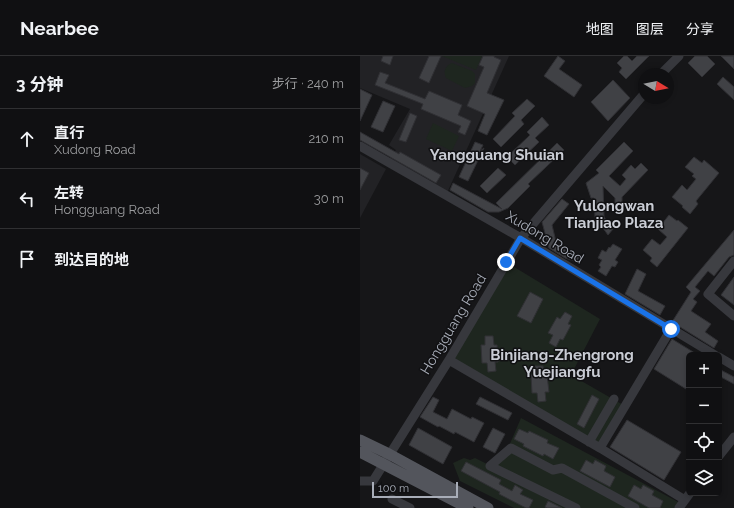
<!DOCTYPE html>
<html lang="zh">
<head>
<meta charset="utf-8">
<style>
  body { margin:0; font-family:Raleway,"Noto Sans SC",sans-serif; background:#1e1e20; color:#f1f3f6 }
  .controls { position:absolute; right:12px; bottom:12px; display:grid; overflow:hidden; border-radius:6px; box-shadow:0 2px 6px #0003 }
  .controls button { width:36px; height:36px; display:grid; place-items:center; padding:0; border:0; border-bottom:1px solid #303032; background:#101012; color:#f1f3f6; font:20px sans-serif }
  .compass { position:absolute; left:278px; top:12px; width:36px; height:36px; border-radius:50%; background:#101012; box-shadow:0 2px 6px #0003; rotate:100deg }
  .scale { position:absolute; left:12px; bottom:10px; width:86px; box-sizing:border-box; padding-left:4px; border:2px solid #a8adb8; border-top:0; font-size:11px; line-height:14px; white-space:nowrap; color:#a8adb8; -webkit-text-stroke:3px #111113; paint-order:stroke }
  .stop { position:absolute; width:12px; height:12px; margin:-9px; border:3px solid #1a73e8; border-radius:50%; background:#fff }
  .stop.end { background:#1a73e8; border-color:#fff; box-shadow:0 1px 4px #0008 }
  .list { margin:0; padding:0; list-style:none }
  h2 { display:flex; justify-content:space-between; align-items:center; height:52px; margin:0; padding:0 16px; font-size:17px }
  h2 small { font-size:13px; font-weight:400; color:#9c9d9f }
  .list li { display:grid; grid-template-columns:26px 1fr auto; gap:12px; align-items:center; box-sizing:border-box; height:60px; padding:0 16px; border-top:1px solid #303032 }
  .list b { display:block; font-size:15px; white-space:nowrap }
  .list p { margin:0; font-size:13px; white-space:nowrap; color:#9c9d9f }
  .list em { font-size:13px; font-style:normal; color:#9c9d9f }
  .icon { flex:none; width:22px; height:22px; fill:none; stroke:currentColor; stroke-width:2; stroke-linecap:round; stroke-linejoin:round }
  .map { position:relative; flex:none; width:374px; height:452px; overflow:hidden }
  header { display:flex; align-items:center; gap:24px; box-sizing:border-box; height:56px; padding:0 20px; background:#101012; border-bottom:1px solid #303032 }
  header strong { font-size:19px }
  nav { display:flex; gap:22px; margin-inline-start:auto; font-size:14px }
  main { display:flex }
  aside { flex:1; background:#101012 }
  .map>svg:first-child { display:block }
  .built { fill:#222225 }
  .green { fill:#1e261f }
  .building { fill:#404145; stroke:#303034 }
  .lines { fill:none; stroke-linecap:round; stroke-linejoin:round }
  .minor { stroke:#37383d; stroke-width:9 }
  .major { stroke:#53555c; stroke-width:11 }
  .route { stroke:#1a73e8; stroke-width:5 }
  .labels { text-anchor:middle; stroke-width:3; stroke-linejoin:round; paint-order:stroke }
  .street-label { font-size:14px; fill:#a8adb8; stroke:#111113 }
  .neighbourhood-label { font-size:15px; font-weight:bold; fill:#c9ccd4; stroke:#111113 }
</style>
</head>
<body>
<header>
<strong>Nearbee</strong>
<nav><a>地图</a><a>图层</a><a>分享</a></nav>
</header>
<main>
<aside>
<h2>3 分钟<small>步行 · 240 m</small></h2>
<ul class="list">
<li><svg class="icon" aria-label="ahead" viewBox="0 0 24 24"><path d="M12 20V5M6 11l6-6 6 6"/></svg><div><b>直行</b><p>Xudong Road</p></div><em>210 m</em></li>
<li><svg class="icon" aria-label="left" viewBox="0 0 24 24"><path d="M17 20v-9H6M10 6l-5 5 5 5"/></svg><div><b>左转</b><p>Hongguang Road</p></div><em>30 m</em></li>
<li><svg class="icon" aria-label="arrive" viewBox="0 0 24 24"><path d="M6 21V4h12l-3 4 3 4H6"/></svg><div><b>到达目的地</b></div></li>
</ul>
</aside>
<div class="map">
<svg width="374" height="452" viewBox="0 0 374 452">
  <rect width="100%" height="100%" fill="#161618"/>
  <path class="built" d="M0 0H149L87 137 30 102 36 94 29 89 50 53 0 32Z
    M0 98 26 113 0 162Z"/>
  <path class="green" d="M82 0H122L116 14Z
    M92 7 112 15 115 18V27L112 30 105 32 86 22C83 15 85 10 92 7Z
    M73 67 99 80 92 95 66 83Z
    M146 206 240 263 211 319 265 350 240 392 89 304Z
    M161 362 322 448 319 452H154L100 425 93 407 104 402 110 404 115 402 131 410 146 397Z"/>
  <path class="building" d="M23 0H33L30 9 21 5Z
    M69 0H81L69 27 59 22Z
    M123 0H134V1L141 4 127 37 144 44 127 79 118 75 125 58 107 50 124 11 119 9Z
    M198 0 205 5 199 13 222 29 214 41 184 20Z
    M264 0H267L272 5 277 0H289L266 23 259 16 262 12 257 7Z
    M335 0H347L355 8 342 21 328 7Z
    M361 0H374V13Z
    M20 16 29 19 25 27 65 43 69 35 102 49 98 59 111 65 105 79 98 76 101 70 61 53 63 48 15 29Z
    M363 21 374 31V44L357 28Z
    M253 24 270 42 248 65 231 46Z
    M0 33 12 39 0 65Z
    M167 43 175 50 161 64 164 68 141 91 133 83 155 60 152 57Z
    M23 45 35 50 23 76 11 71Z
    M50 57 57 60 46 86 39 84Z
    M182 61 189 69 175 82 179 86 155 109 147 101 170 79 167 76Z
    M0 76 39 98 40 96 81 119 76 127 0 84Z
    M115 86 123 89 120 95 124 92 108 125 99 121Z
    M264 86 273 95 249 120 260 130 266 123 262 119 271 109 275 113 281 107 288 114 262 141V150H255V142L243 130 244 161 253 173 248 179 235 161 234 142H231L226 127 239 117 236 114Z
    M197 87 204 94 168 128 170 130 148 152 139 156H128L90 134 93 127 142 153 136 147Z
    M334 101 342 107 344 104 359 117 336 145 338 148 330 158 322 151 323 150 312 141 322 129 327 134 336 123 332 120 334 118 325 111Z
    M0 112 9 117 0 134Z
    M138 112 146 119 127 137 120 130Z
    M202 143 209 148 192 169 197 190 219 200 217 206 205 202 189 192 182 166Z
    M309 159 317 165 318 164 328 172 297 211 290 205 292 202 283 194 292 183 300 189 307 181 298 173Z
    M374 174V199L369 201 354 220 348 215 335 231 340 235 333 243 337 246 331 255 351 268 345 276 358 285 354 292 312 266 331 236 326 231Z
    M253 188 262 193 255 204 258 206 255 211 252 210 246 220 238 215 241 211 239 209 242 204 238 202 242 194 246 196 249 191 250 192Z
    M277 213 286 218 278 235 305 250 300 259 265 238Z
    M374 221V249L361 239Z
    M170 236 183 243 171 267 157 260Z
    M205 256 212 260 208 268 211 269 203 284 200 283 196 291 189 287 193 279 188 277 197 261 200 263Z
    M125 280H133L134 289H137L138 306H135L136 315 128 316 127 307H122L121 289H125Z
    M312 283 338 299H329V329L326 333 294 313Z
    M175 310H183L184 319H187L189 336H185L186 345 178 346 177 337H172L171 319H175Z
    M359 313 374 321V328L359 320Z
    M232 339 239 343 224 372 217 368Z
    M73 341 79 344 73 356 87 363 92 353 111 363 112 361 124 367 114 386 95 376 94 378 79 370 78 371 60 361Z
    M120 341 152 357 148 364 116 348Z
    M267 364 321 396 304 424 250 391Z
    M58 372 92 391 83 408 49 389Z
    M133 372 145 378 135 397 123 391Z
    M159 373 168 377 169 375 188 384 187 387 199 392 193 403 184 398 183 400 163 390 164 388 154 383Z
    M226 404 233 408 235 404 246 410 244 415 255 421 250 431 220 415Z
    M106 406 141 424 139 428 152 435 155 429 163 434 160 438 173 444 169 452H166L139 438 140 436 101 415Z
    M274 429 281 433 283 429 294 435 292 439 303 445 300 452H289L268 440Z
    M188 445 202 452H187L185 451Z"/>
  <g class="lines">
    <path class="minor" d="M301 18 319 0
      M0 90 161 182 355 299
      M374 205 348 238 374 260
      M359 301 374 310
      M89 304 240 392 311 273
      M229 386 254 343
      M240 392 325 444
      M359 400 374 381
      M0 425H13L89 304 161 182 284 38
      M32 443 50 452
      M216 452 130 410 151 392 193 414 202 412 275 452
      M319 452 330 437"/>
    <path class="major" d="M0 384 29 398 128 452
      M0 396 108 452"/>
  </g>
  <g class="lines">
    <path class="route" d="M146 206 160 182 311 273"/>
  </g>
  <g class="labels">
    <g class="street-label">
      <text transform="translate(185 181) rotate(31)" y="5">Xudong Road</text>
      <text transform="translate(93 268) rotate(-59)" y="5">Hongguang Road</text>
    </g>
    <g class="neighbourhood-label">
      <text x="137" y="104">Yangguang Shuian</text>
      <text x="254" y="155">Yulongwan<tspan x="254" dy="17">Tianjiao Plaza</tspan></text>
      <text x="202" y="304">Binjiang-Zhengrong<tspan x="202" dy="17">Yuejiangfu</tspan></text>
    </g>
  </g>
</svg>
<div class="controls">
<button>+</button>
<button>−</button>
<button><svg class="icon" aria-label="locate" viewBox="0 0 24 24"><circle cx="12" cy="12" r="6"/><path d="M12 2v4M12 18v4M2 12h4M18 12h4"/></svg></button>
<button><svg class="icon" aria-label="layers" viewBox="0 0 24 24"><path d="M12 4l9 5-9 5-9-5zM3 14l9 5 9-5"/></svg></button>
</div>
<svg class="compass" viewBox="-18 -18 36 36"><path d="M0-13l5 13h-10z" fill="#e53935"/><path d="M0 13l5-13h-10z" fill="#9c9d9f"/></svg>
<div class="scale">100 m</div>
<div class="stop" style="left:311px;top:273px"></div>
<div class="stop end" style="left:146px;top:206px"></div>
</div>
</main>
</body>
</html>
